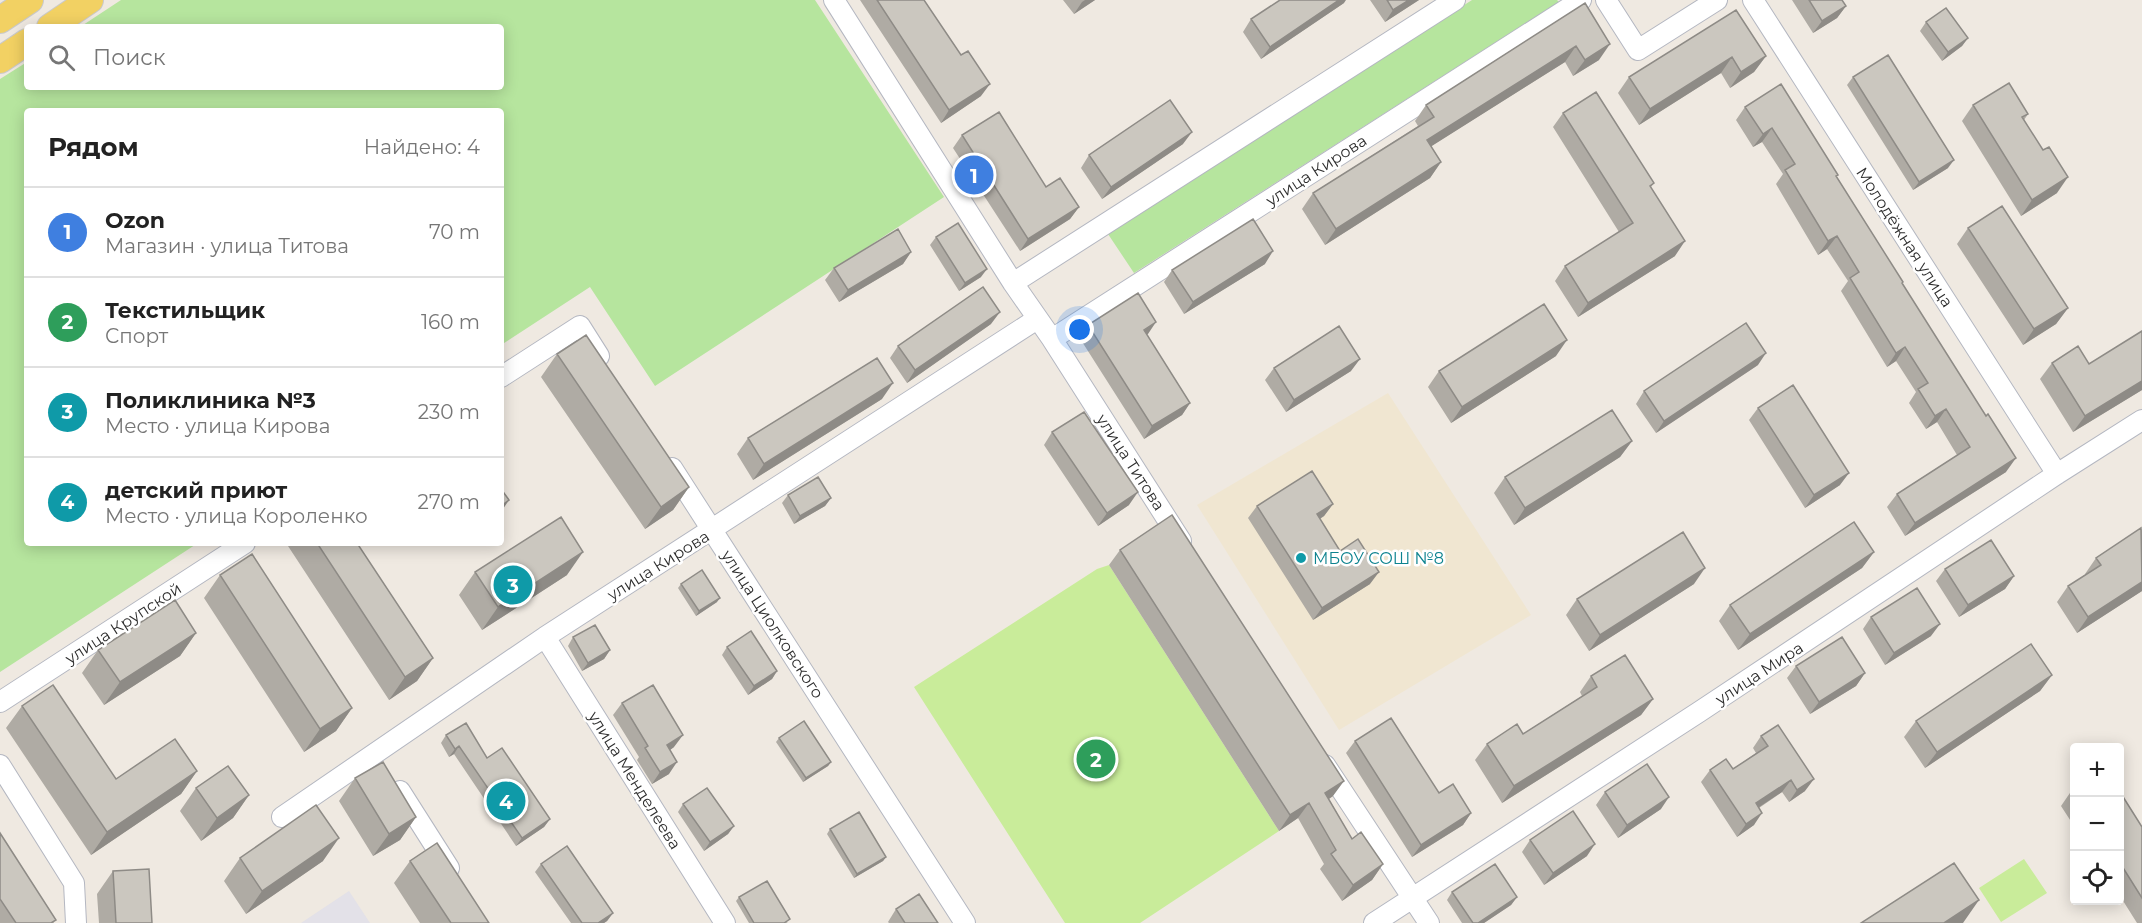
<!DOCTYPE html>
<html lang="ru">
<head>
<meta charset="utf-8">
<style>
  body { margin:0; font-family:Montserrat,sans-serif; background:#f6f6f6; color:#222 }
  .controls { position:absolute; right:18px; bottom:18px; display:grid; overflow:hidden; border-radius:6px; box-shadow:0 3px 15px #0003 }
  .controls button { width:54px; height:54px; display:grid; place-items:center; padding:0; border:0; border-bottom:2px solid #e0e0e0; background:#fff; color:#222; font:30px sans-serif }
  .you { position:absolute; left:1080px; top:330px; width:21px; height:21px; margin:-15px; border:4px solid #fff; border-radius:50%; background:#1a73e8; box-shadow:0 0 0 9px #1a73e833 }
  .badge { display:grid; place-items:center; width:39px; height:39px; border-radius:50%; background:#4264fb; color:#fff; font-size:20px; font-weight:700 }
  .pin { position:absolute; translate:-50% -50%; border:3px solid #fff; box-shadow:0 2px 6px #0006 }
  .list { margin:0; padding:0; list-style:none }
  h2 { display:flex; justify-content:space-between; align-items:center; height:78px; margin:0; padding:0 24px; font-size:26px }
  h2 small { font-size:20px; font-weight:400; color:#767676 }
  .list li { display:grid; grid-template-columns:39px 1fr auto; gap:18px; align-items:center; box-sizing:border-box; height:90px; padding:0 24px; border-top:2px solid #e0e0e0 }
  .list b { display:block; font-size:22px; white-space:nowrap }
  .list p { margin:0; font-size:20px; white-space:nowrap; color:#767676 }
  .list em { font-size:20px; font-style:normal; color:#767676 }
  .icon { flex:none; width:33px; height:33px; fill:none; stroke:currentColor; stroke-width:2; stroke-linecap:round; stroke-linejoin:round }
  .map { position:relative; flex:none; width:2142px; height:923px; overflow:hidden }
  .search { position:absolute; background:#fff; box-shadow:0 3px 15px #0003; left:24px; top:24px; width:480px; height:66px; display:flex; align-items:center; gap:15px; box-sizing:border-box; padding:0 21px; border-radius:6px; color:#767676; font-size:22px }
  .panel { position:absolute; background:#fff; box-shadow:0 3px 15px #0003; left:24px; top:108px; width:480px; height:438px; border-radius:6px }
  .map>svg:first-child { display:block }
  .industrial { fill:#e3e1e8 }
  .education { fill:#f0e6d1 }
  .green { fill:#b6e59e }
  .pitch { fill:#c9ec9a }
  .lines { fill:none; stroke-linecap:round; stroke-linejoin:round }
  .minor-casing { stroke:#b4b7c1; stroke-width:22 }
  .major-casing { stroke:#c9c9c9; stroke-width:28 }
  .minor { stroke:#fff; stroke-width:20 }
  .major { stroke:#f2d163; stroke-width:26 }
  .wall { fill:#afaba4 }
  .shaded-wall { fill:#8e8b86 }
  .building { fill:#cbc7bf; stroke:#8e8b86; stroke-width:1.5 }
  .culture-dot { fill:#0f9aa8; stroke:#fff; stroke-width:2 }
  .labels { text-anchor:middle; stroke-width:5; stroke-linejoin:round; paint-order:stroke }
  .street-label { font-size:16px; fill:#2e2e2e; stroke:#fff }
  .culture-label { font-size:16px; fill:#0d838f; stroke:#fff; text-anchor:start }
</style>
</head>
<body>
<div class="map">
<svg width="2142" height="923" viewBox="0 0 2142 923">
  <rect width="100%" height="100%" fill="#efe9e1"/>
  <path class="industrial" d="M349 891 370 923H301Z"/>
  <path class="education" d="M1388 393 1531 615 1339 730 1197 505Z"/>
  <path class="green" d="M121 0H815L944 197 655 386 590 287 501 345V111H27V543H198L0 672V79L27 62V87H501V27H80Z
    M1472 0H1557L1559 2 1134 273 1108 234Z"/>
  <path class="pitch" d="M1109 565 1279 831 1140 923H1065L914 687 1097 569Z
    M2024 859 2047 893 2001 922 1979 888Z"/>
  <g class="lines">
    <defs>
      <path id="minor" d="M834 0 1013 283 1052 339 1181 541
        M1606 0 1638 50 1717 0
        M1753 0 2057 474
        M1013 283 1455 0
        M1052 339 1581 0
        M501 377 580 326 599 356
        M672 468 965 923
        M545 637 725 923
        M0 702 245 543
        M0 765 74 883 76 923
        M1325 765 1429 923
        M400 791 449 868
        M282 817 545 637 1037 319
        M1374 923 1699 712 2057 474 2142 420"/>
      <path id="major" d="M0 20 30 0
        M50 27 90 0
        M0 60 27 42"/>
    </defs>
    <use href="#minor" class="minor-casing"/>
    <use href="#major" class="major-casing"/>
    <use href="#minor" class="minor"/>
    <use href="#major" class="major"/>
  </g>
  <path class="wall" d="M860 0H924L961 55 981 96 941 123Z
    M1063 0H1095L1074 14Z
    M1370 0H1419L1385 22Z
    M1792 0H1842L1846 6 1837 18 1813 33Z
    M1344 3 1261 59 1243 32 1251 19Z
    M1585 3 1599 60 1573 76 1565 62 1431 146 1441 162 1430 178 1325 245 1302 209 1313 193 1418 126 1415 121 1426 105Z
    M1736 10 1766 56 1754 72 1730 88 1721 73 1639 125 1618 93 1629 77Z
    M1926 22 1968 38 1962 46 1942 61 1920 31Z
    M1853 77 1948 168 1913 190 1847 85Z
    M1973 105 2028 114 2024 120 2057 193 2021 216 1962 121Z
    M1745 107 1837 177 1902 284 2006 472 1905 536 1887 507 1897 494 1957 455 1937 422 1926 429 1909 403 1916 392 1896 361 1887 367 1841 291 1848 281 1827 249 1818 255 1776 184 1783 174 1762 142 1753 147 1736 120Z
    M1563 113 1654 183 1651 187 1675 256 1578 317 1555 281 1565 266 1619 232 1553 127Z
    M962 135 1046 187 1079 207 1070 219 1020 251 953 148Z
    M1183 144 1102 199 1081 168 1089 155Z
    M1968 228 2068 308 2056 324 2023 345 1957 244Z
    M936 237 981 277 959 291 930 245Z
    M911 252 903 264 839 302 825 280 834 268Z
    M1265 264 1184 314 1164 282 1172 270Z
    M991 324 907 383 890 358 898 346Z
    M1088 325 1147 335 1190 403 1182 415 1144 439 1079 337Z
    M557 354 689 487 673 510 645 529 541 377Z
    M1556 356 1451 423 1428 387 1439 371Z
    M2052 363 2089 364 2142 390 2073 432 2040 379Z
    M1758 365 1656 433 1636 404 1644 391Z
    M1274 368 1351 371 1286 412 1265 380Z
    M882 399 753 480 737 454 748 438Z
    M1758 408 1840 485 1805 508 1749 420Z
    M1052 432 1129 505 1098 526 1044 445Z
    M1632 441 1620 457 1514 525 1494 493 1505 477Z
    M788 495 831 498 825 506 794 524 782 503Z
    M1333 504 1324 516 1320 519 1340 551 1370 584 1313 620 1248 518 1257 506Z
    M2142 529V591L2077 633 2057 602 2068 586 2085 575V574L2096 558Z
    M289 543H357L433 658 417 681 389 700 288 546Z
    M1120 550 1333 796 1329 799 1352 839 1383 864 1372 880 1342 901 1320 869 1324 864 1298 818 1279 831 1109 565Z
    M1874 552 1862 568 1738 650 1719 621 1730 605Z
    M1945 569 2014 576 2005 589 1959 617 1936 581Z
    M475 572 567 575 482 630 459 595Z
    M220 575 352 708 336 731 304 752 204 598Z
    M681 584 717 602 696 616 678 588Z
    M1694 584 1589 651 1566 615 1577 599Z
    M1871 617 1931 636 1885 665 1863 629Z
    M196 633 180 656 104 705 82 673 98 650Z
    M573 637 610 650 604 659 582 671 568 646Z
    M727 647 777 671 772 679 748 695 722 655Z
    M1796 666 1865 673 1856 686 1810 714 1787 678Z
    M2052 675 2040 691 1925 768 1904 737 1916 721Z
    M1591 676 1653 699 1641 715 1502 803 1475 760 1487 744 1523 734 1582 696 1580 692Z
    M622 703 674 747 670 750 669 774 652 784 637 760 639 757 613 715Z
    M22 706 116 779 197 771 181 794 91 855 6 728Z
    M446 735 487 758 550 819 544 827 516 846 454 754 449 757 441 743Z
    M1761 736 1805 791 1789 802 1782 792 1759 808 1754 825 1737 837 1701 782 1710 770 1733 769 1756 753 1753 748Z
    M779 738 831 762 828 766 803 782 776 742Z
    M1355 741 1471 813 1463 825 1412 857 1346 753Z
    M355 778 416 817 400 840 373 856 339 801Z
    M196 788 249 795 233 818 201 841 180 811Z
    M2074 788V826L2061 806 2072 790Z
    M1605 792 1661 809 1618 838 1596 805Z
    M2120 792 2142 827V923H2137L2120 896Z
    M683 804 734 826 728 834 704 851 678 812Z
    M830 829 886 857 883 861 854 878 827 834Z
    M0 833 54 923H0Z
    M1530 840 1587 856 1544 885 1522 852Z
    M240 858 323 861 246 914 224 881Z
    M410 861 489 923H420L394 883Z
    M541 864 613 913 607 921 604 923H571L535 872Z
    M113 871 152 923H99L97 894Z
    M1452 892 1517 897 1511 905 1484 923H1462L1447 900Z
    M739 897 788 923H749L736 901Z
    M896 909 938 923H889L888 922Z"/>
  <path class="shaded-wall" d="M1085 0H1095L1074 14 1082 2Z
    M1339 0H1346L1344 3 1261 59 1270 47Z
    M1409 0H1419L1385 22 1393 10Z
    M1846 6 1837 18 1813 33 1822 21Z
    M1968 38 1962 46 1942 61 1948 52Z
    M1610 44 1599 60 1573 76 1585 60Z
    M1576 46 1565 62 1416 156 1427 140Z
    M1766 56 1754 72 1730 88 1741 72Z
    M1732 57 1721 73 1639 125 1650 109Z
    M990 84 981 96 941 123 949 110Z
    M1772 128 1762 142 1753 147 1763 134Z
    M1192 132 1183 144 1102 199 1111 187Z
    M1954 160 1948 168 1913 190 1919 182Z
    M1441 162 1430 178 1325 245 1336 229Z
    M2068 177 2057 193 2021 216 2032 200Z
    M1079 207 1070 219 1020 251 1028 239Z
    M1837 236 1827 249 1818 255 1828 241Z
    M1685 241 1675 256 1578 317 1588 303Z
    M1273 251 1265 264 1184 314 1193 302Z
    M911 252 903 264 839 302 848 290Z
    M987 269 981 277 959 291 965 283Z
    M2068 308 2056 324 2023 345 2034 329Z
    M1000 312 991 324 907 383 915 370Z
    M1156 322 1148 334 1135 342 1144 330Z
    M1567 340 1556 356 1451 423 1462 407Z
    M1905 347 1896 361 1887 367 1896 353Z
    M1766 353 1758 365 1656 433 1664 421Z
    M1360 359 1351 371 1286 412 1294 400Z
    M2142 381V390L2073 432 2085 416Z
    M893 383 882 399 753 480 764 464Z
    M1190 403 1182 415 1144 439 1152 426Z
    M1946 409 1937 422 1926 429 1935 416Z
    M1632 441 1620 457 1514 525 1525 508Z
    M2016 458 2006 472 1905 536 1915 523Z
    M1849 473 1840 485 1805 508 1814 495Z
    M689 487 673 510 645 529 661 507Z
    M1138 492 1129 505 1098 526 1107 513Z
    M831 498 825 506 794 524 800 516Z
    M509 500 501 512V506Z
    M1333 504 1324 516 1308 526 1317 514Z
    M583 552 567 575 482 630 498 607Z
    M1874 552 1862 568 1738 650 1750 634Z
    M1705 568 1694 584 1589 651 1600 635Z
    M1379 572 1370 584 1313 620 1322 608Z
    M2014 576 2005 589 1959 617 1968 605Z
    M2142 582V591L2077 633 2088 617Z
    M720 598 717 602 696 616 699 611Z
    M1940 624 1931 636 1885 665 1894 653Z
    M196 633 180 656 104 705 120 682Z
    M610 650 604 659 582 671 588 663Z
    M433 658 417 681 389 700 405 677Z
    M777 671 772 679 748 695 754 686Z
    M1865 673 1856 686 1810 714 1819 702Z
    M2052 675 2040 691 1925 768 1937 752Z
    M1653 699 1641 715 1502 803 1514 786Z
    M352 708 336 731 304 752 320 729Z
    M683 735 674 747 659 758 667 745Z
    M459 746 454 754 449 757 455 749Z
    M677 762 669 774 652 784 660 772Z
    M831 762 828 766 803 782 806 778Z
    M197 771 181 794 91 855 107 832Z
    M1814 779 1805 791 1789 802 1797 790Z
    M1791 780 1782 792 1747 815 1756 803Z
    M1344 781 1333 796 1315 808 1325 793Z
    M249 795 233 818 201 841 217 818Z
    M1669 797 1661 809 1618 838 1627 825Z
    M1309 803 1298 818 1279 831 1290 815Z
    M1471 813 1463 825 1412 857 1421 845Z
    M1762 813 1754 825 1737 837 1746 824Z
    M416 817 400 840 373 856 389 834Z
    M550 819 544 827 516 846 522 838Z
    M734 826 728 834 704 851 710 842Z
    M339 838 323 861 246 914 262 891Z
    M1595 844 1587 856 1544 885 1553 873Z
    M886 857 883 861 854 878 857 874Z
    M1383 864 1372 880 1342 901 1353 885Z
    M1517 897 1511 905 1484 923H1478Z
    M1979 900 1963 923H1944Z
    M613 913 607 921 604 923H598Z"/>
  <path class="building" d="M877 0H924L961 55 968 51 990 84 949 110Z
    M1280 0H1339L1270 47 1251 19Z
    M1387 0H1409L1393 10Z
    M1809 0H1842L1846 6 1822 21Z
    M1585 3 1610 44 1585 60 1576 46 1427 140 1441 162 1336 229 1313 193 1434 117 1426 105Z
    M1946 8 1968 38 1948 52 1926 22Z
    M1736 10 1766 56 1741 72 1732 57 1650 109 1629 77Z
    M1888 55 1954 160 1919 182 1853 77Z
    M2009 83 2028 114 2022 117 2043 150 2049 147 2068 177 2032 200 1973 105Z
    M1781 84 1838 175 1836 176 1903 282 1902 283 1986 416 1988 414 2016 458 1915 523 1897 494 1970 447 1946 409 1935 416 1918 389 1928 383 1905 347 1896 353 1850 278 1859 272 1837 236 1828 241 1785 170 1795 164 1772 128 1763 134 1745 107Z
    M1596 92 1654 183 1650 186 1685 241 1588 303 1565 266 1633 223 1563 113Z
    M1170 100 1192 132 1111 187 1089 155Z
    M999 112 1046 187 1060 178 1079 207 1028 239 962 135Z
    M2002 206 2068 308 2034 329 1968 228Z
    M1253 219 1273 251 1193 302 1172 270Z
    M958 223 987 269 965 283 936 237Z
    M898 229 911 252 848 290 834 268Z
    M983 287 1000 312 915 370 898 346Z
    M1138 293 1156 322 1144 330 1190 403 1152 426 1088 325Z
    M1544 304 1567 340 1462 407 1439 371Z
    M1746 323 1766 353 1664 421 1644 391Z
    M1339 326 1360 359 1294 400 1274 368Z
    M2142 331V381L2085 416 2052 363 2078 346 2089 364Z
    M586 335 689 487 661 507 557 354Z
    M877 358 893 383 764 464 748 438Z
    M1793 385 1849 473 1814 495 1758 408Z
    M1612 410 1632 441 1525 508 1505 477Z
    M1084 412 1138 492 1107 513 1052 432Z
    M1312 471 1333 504 1317 514 1340 551 1358 539 1379 572 1322 608 1257 506Z
    M818 477 831 498 800 516 788 495Z
    M501 489 509 500 501 506Z
    M1172 515 1344 781 1325 793 1352 839 1361 832 1383 864 1353 885 1331 854 1336 850 1309 803 1290 815 1120 550Z
    M561 517 583 552 498 607 475 572Z
    M1854 522 1874 552 1750 634 1730 605Z
    M2141 528 2142 582 2088 617 2068 586 2101 565 2096 558Z
    M1683 532 1705 568 1600 635 1577 599Z
    M1991 540 2014 576 1968 605 1945 569Z
    M317 543H357L433 658 405 677Z
    M252 554 352 708 320 729 220 575Z
    M702 570 720 598 699 611 681 584Z
    M1917 588 1940 624 1894 653 1871 617Z
    M175 600 196 633 120 682 98 650Z
    M595 625 610 650 588 663 573 637Z
    M751 631 777 671 754 686 727 647Z
    M1842 637 1865 673 1819 702 1796 666Z
    M2031 644 2052 675 1937 752 1916 721Z
    M1625 655 1653 699 1514 786 1487 744 1517 724 1523 734 1597 687 1591 676Z
    M53 685 116 779 175 739 197 771 107 832 22 706Z
    M653 685 683 735 667 745 677 762 660 772 645 748 648 746 622 703Z
    M1391 718 1439 793 1453 784 1471 813 1421 845 1355 741Z
    M804 721 831 762 806 778 779 738Z
    M466 723 487 758 502 748 550 819 522 838 459 746 455 749 446 735Z
    M1778 725 1814 779 1797 790 1791 780 1756 803 1762 813 1746 824 1710 770 1726 759 1733 769 1768 746 1761 736Z
    M383 762 416 817 389 834 355 778Z
    M1647 764 1669 797 1627 825 1605 792Z
    M228 766 249 795 217 818 196 788Z
    M707 788 734 826 710 842 683 804Z
    M2120 792 2142 827V898L2120 863Z
    M316 805 339 838 262 891 240 858Z
    M1573 811 1595 844 1553 873 1530 840Z
    M859 812 886 857 857 874 830 829Z
    M0 833 56 920 51 923H16L0 899Z
    M437 843 489 923H451L410 861Z
    M567 846 613 913 598 923H582L541 864Z
    M1954 863 1979 900 1944 923H1861Z
    M1495 864 1517 897 1478 923H1473L1452 892Z
    M149 869 152 923H116L113 871Z
    M767 881 790 919 784 923H754L739 897Z
    M919 894 938 923H905L896 909Z"/>
  <circle class="culture-dot" cx="1301" cy="558" r="6"/>
  <g class="labels">
    <g class="street-label">
      <text transform="translate(1316 170) rotate(-33)" y="6">улица Кирова</text>
      <text transform="translate(1905 237) rotate(57)" y="6">Молодёжная улица</text>
      <text transform="translate(1131 462) rotate(57)" y="6">улица Титова</text>
      <text transform="translate(658 565) rotate(-32)" y="6">улица Кирова</text>
      <text transform="translate(123 623) rotate(-33)" y="6">улица Крупской</text>
      <text transform="translate(773 624) rotate(57)" y="6">улица Циолковского</text>
      <text transform="translate(1759 673) rotate(-33)" y="6">улица Мира</text>
      <text transform="translate(635 780) rotate(58)" y="6">улица Менделеева</text>
    </g>
    <g class="culture-label">
      <text x="1313" y="564">МБОУ СОШ №8</text>
    </g>
  </g>
</svg>
<div class="controls">
<button>+</button>
<button>−</button>
<button><svg class="icon" aria-label="locate" viewBox="0 0 24 24"><circle cx="12" cy="12" r="6"/><path d="M12 2v4M12 18v4M2 12h4M18 12h4"/></svg></button>
</div>
<div class="you"></div>
<div class="pin badge" style="left:974px;top:175px;background:#3f7fe0">1</div>
<div class="pin badge" style="left:1096px;top:759px;background:#2e9e5b">2</div>
<div class="pin badge" style="left:513px;top:585px;background:#0f9aa8">3</div>
<div class="pin badge" style="left:506px;top:801px;background:#0f9aa8">4</div>
<div class="search"><svg class="icon" aria-label="search" viewBox="0 0 24 24"><circle cx="10" cy="10" r="6"/><path d="M15 15l6 6"/></svg>Поиск</div>
<section class="panel">
<h2>Рядом<small>Найдено: 4</small></h2>
<ul class="list">
<li><span class="badge" style="background:#3f7fe0">1</span><div><b>Ozon</b><p>Магазин · улица Титова</p></div><em>70 m</em></li>
<li><span class="badge" style="background:#2e9e5b">2</span><div><b>Текстильщик</b><p>Спорт</p></div><em>160 m</em></li>
<li><span class="badge" style="background:#0f9aa8">3</span><div><b>Поликлиника №3</b><p>Место · улица Кирова</p></div><em>230 m</em></li>
<li><span class="badge" style="background:#0f9aa8">4</span><div><b>детский приют</b><p>Место · улица Короленко</p></div><em>270 m</em></li>
</ul>
</section>
</div>
</body>
</html>
